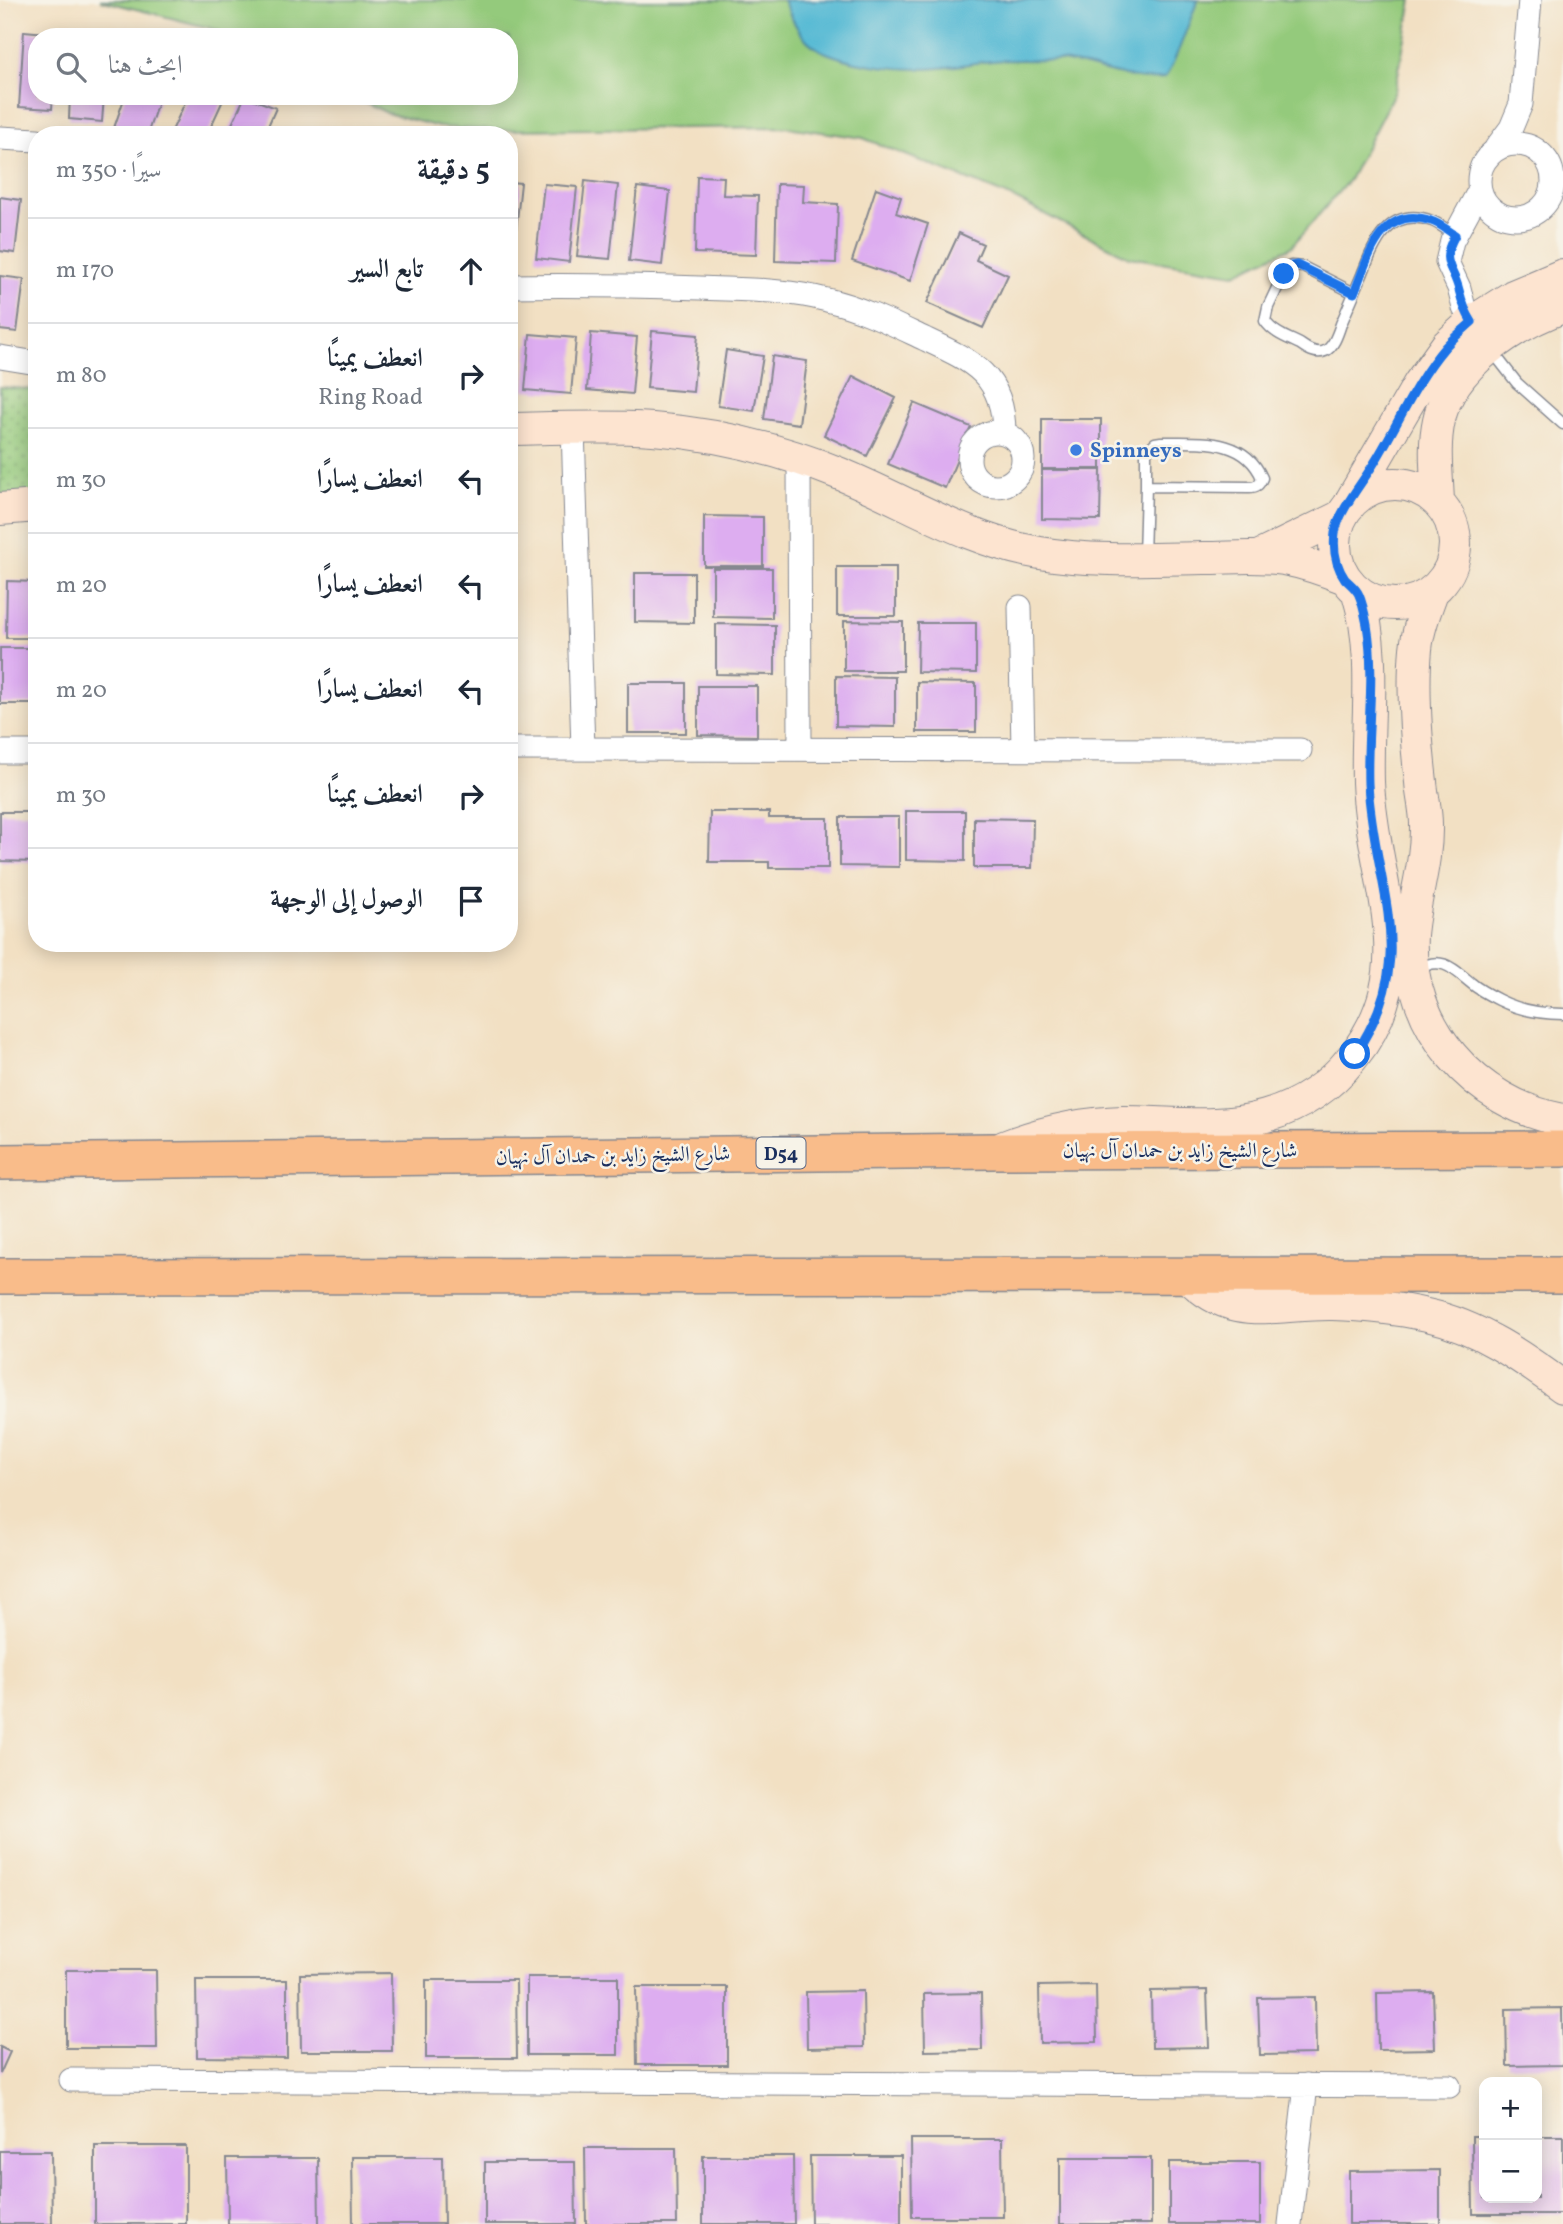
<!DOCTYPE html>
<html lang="ar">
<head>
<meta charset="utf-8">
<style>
  body { margin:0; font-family:Vollkorn,Amiri,serif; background:#f6f6f7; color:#1f2937; direction:rtl }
  .controls { position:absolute; right:21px; bottom:21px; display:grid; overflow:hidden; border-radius:14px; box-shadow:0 4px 18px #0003 }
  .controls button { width:63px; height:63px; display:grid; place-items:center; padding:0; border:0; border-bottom:2px solid #e0e1e3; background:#fff; color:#1f2937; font:35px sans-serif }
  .stop { position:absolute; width:21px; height:21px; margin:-16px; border:5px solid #1a73e8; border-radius:50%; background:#fff }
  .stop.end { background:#1a73e8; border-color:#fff; box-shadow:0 2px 7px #0008 }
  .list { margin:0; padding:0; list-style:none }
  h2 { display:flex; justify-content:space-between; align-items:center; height:91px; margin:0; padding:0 28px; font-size:30px }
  h2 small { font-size:23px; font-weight:400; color:#747a83 }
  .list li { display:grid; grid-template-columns:46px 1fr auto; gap:21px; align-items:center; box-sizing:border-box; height:105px; padding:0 28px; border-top:2px solid #e0e1e3 }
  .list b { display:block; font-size:26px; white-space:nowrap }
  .list p { margin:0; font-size:23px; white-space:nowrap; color:#747a83 }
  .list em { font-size:23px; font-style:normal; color:#747a83 }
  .icon { flex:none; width:38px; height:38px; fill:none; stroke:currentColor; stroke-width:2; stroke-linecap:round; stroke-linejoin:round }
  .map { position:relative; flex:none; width:1563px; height:2224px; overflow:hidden; direction:ltr }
  .search { position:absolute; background:#fff; box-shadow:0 4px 18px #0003; left:28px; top:28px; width:490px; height:77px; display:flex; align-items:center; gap:18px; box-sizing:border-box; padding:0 24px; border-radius:28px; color:#747a83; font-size:26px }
  .panel { position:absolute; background:#fff; box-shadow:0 4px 18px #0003; left:28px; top:126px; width:490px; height:826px; border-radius:28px; direction:rtl }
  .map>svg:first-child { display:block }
  .grass { fill:#94ca7c; stroke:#587c6d; stroke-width:2 }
  .park { fill:url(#park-dots); stroke:#587c6d; stroke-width:2 }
  .water { fill:#56bad4; stroke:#387499; stroke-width:2 }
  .building { fill:#ddadf0 }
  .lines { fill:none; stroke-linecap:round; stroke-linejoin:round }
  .lane-casing { stroke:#868890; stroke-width:13 }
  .street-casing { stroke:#868890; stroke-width:25 }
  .secondary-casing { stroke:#868890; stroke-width:34 }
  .primary-casing { stroke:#868890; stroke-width:38 }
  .lane { stroke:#fff; stroke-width:10 }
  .street { stroke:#fff; stroke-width:23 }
  .secondary { stroke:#fde4d0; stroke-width:32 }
  .primary { stroke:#f9bc8a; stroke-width:35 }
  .route { stroke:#1a73e8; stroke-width:9 }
  .shop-dot { fill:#3f7fe0; stroke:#f7f3e8; stroke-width:2.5 }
  .labels { text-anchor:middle; stroke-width:5; stroke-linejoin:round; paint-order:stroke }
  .shield { fill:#f7f3e8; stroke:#5d6a87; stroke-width:2 }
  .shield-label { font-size:19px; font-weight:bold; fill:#1b2f5e }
  .shop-label { font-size:21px; font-weight:bold; fill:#366cbe; stroke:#f7f3e8; text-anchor:start }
  .street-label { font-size:21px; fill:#1b2f5e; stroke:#f7f3e8 }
</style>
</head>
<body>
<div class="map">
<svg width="1563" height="2224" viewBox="0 0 1563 2224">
  <defs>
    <pattern id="park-dots" width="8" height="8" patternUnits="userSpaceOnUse" patternTransform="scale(1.75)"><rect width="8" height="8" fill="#94ca7c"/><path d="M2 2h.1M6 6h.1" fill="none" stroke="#78a469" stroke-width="1.8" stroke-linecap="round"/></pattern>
  </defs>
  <rect width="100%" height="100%" fill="#f7f3e8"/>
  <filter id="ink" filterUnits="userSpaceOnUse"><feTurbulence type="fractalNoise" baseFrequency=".0143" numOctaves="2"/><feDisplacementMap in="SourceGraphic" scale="14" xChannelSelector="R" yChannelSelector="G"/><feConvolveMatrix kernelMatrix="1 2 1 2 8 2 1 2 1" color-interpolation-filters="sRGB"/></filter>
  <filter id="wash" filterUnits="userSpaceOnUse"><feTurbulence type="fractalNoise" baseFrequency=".00686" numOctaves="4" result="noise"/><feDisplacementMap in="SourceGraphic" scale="28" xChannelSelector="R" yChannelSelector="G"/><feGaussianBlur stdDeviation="1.57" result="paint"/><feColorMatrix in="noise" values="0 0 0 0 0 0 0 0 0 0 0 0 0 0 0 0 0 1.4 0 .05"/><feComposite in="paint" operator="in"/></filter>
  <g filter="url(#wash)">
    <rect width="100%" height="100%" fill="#f2e0c3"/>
    <path class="grass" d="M100 0H1412L1395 91 1349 180 1291 247 1235 274 1129 257 1011 197 863 138 787 127 498 130 439 127 387 113 353 96H509V37H230L214 29Z"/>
    <path class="park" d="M0 387 37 390V501L0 503Z"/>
    <path class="water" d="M783 0H1198C1192 13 1172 73 1165 77 1146 87 1085 63 1061 61 1039 60 1014 59 992 61 974 62 957 67 939 68 905 71 861 66 829 54 802 44 795 25 783 0Z"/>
    <g id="blocks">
      <path class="building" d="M24 31 57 34 56 37H37V96H53L52 109 19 107Z
        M70 96H104L102 122 69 119Z
        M125 96H160L147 135H134L114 128Z
        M188 96H225L207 135H170Z
        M245 96 276 108 264 135H227Z
        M697 176 724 177 723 195 758 196 756 255 695 253Z
        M585 181 618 185 610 259 577 256Z
        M509 182 521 183 513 258 509 257Z
        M544 184 577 187 569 262 536 258Z
        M777 184 804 185 803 202 838 204 836 263 775 261Z
        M637 187 670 191 662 265 629 261Z
        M876 188 901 197 896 213 928 224 910 281 852 261Z
        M0 197 21 200 15 253 0 251Z
        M959 233 983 244 976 260 1008 275 983 328 927 303Z
        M0 276 24 279 17 332 0 330Z
        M509 330H514L515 387H509Z
        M652 331 698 335 693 392 647 388Z
        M591 333 637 337 632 394 587 390Z
        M530 334 576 338 571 394 525 390Z
        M726 350 763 356 754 411 718 406Z
        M772 356 807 361 799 424 764 419Z
        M853 376 896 398 867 456 824 435Z
        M914 403 971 427 945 488 888 464Z
        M1042 419H1101V469H1042Z
        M1042 470H1101L1100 520 1042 519Z
        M704 516 763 517V566H704Z
        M837 567H896V616H837Z
        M713 568H772V618L713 617Z
        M635 573H694V623L635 622Z
        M7 581 37 582V638H6Z
        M844 621 903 622V671H844Z
        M918 623H976V673L917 672Z
        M716 624 775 625V675L716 674Z
        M0 648H35V704H0Z
        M836 676 895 677V727L836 726Z
        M917 682 976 683V732H917Z
        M628 683H686V733H628Z
        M698 686H757V736L698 735Z
        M906 811H965V861L906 860Z
        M0 812H37V862L0 861Z
        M710 812H769V818H828V868H769V862H709Z
        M840 817H899V867L840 866Z
        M974 818 1033 819 1032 868H974Z
        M66 1970H156L157 2048H66Z
        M391 1973 392 2051H301L300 1974Z
        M527 1977H618V2055H527Z
        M196 1980H287V2058L197 2057Z
        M426 1980H516L517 2058H426Z
        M1096 1985 1097 2042 1040 2043 1039 1986Z
        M636 1987H727V2065H637Z
        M1207 1990 1209 2047 1152 2048 1151 1991Z
        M863 1991 864 2047 807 2048 806 1992Z
        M1433 1992 1435 2049 1378 2050 1377 1993Z
        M981 1993 982 2050 925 2051 924 1994Z
        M1315 1997 1316 2054 1260 2055 1258 1998Z
        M1562 2008 1563 2065 1507 2066 1506 2009Z
        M0 2047 10 2052 0 2074Z
        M1472 2136H1484V2198H1537V2136H1563V2214H1473Z
        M911 2139H1002L1003 2217H912Z
        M95 2146H186V2224H95Z
        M585 2148H676L677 2224H586Z
        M0 2151H51L52 2224H0Z
        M703 2156H793L794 2224H703Z
        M810 2156H901V2224H811Z
        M352 2157H443L444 2224H353Z
        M227 2158H318L319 2224H228Z
        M1060 2158H1151V2224H1060Z
        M485 2162H575L576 2224H485Z
        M1169 2162H1260V2224H1169Z
        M1440 2170V2224H1349V2171Z"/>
    </g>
  </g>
  <g filter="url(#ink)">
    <use href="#blocks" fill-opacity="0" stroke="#868890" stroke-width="2"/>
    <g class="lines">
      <defs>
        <path id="lane" d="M1354 293 1303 267 1291 266 1286 269 1268 307 1265 321C1273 333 1288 338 1300 344 1307 349 1316 355 1325 351 1334 347 1338 333 1341 324 1348 308 1355 291 1362 275 1374 244 1389 205 1432 221 1440 224 1448 231 1455 235
          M1492 351 1517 383 1563 424
          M1161 442C1198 443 1244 436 1262 478 1259 485 1257 487 1249 487L1146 486V452L1155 443Z
          M1144 557 1146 486
          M1418 970C1440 954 1454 969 1471 983 1479 990 1489 995 1499 1000 1519 1010 1541 1014 1563 1014"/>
        <path id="street" d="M0 138 37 140
          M1479 181a37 37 0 1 1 74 0a37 37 0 1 1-74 0Z
          M1496 148 1511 128 1521 104 1530 0
          M1479 191 1452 241 1447 262 1459 288 1464 308 1480 333
          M509 286C573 285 637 286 700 288 743 290 786 289 827 300 862 308 893 324 925 339 972 361 1004 375 1004 433
          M0 357 37 363
          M573 428 583 749
          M969 459a27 27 0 1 1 54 0a27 27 0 1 1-54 0Z
          M799 458 800 748
          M1020 607 1023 749
          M509 749 1300 750
          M0 752H37
          M71 2080 1449 2086
          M1290 2224 1306 2085"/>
        <path id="secondary" d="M509 429C557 428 605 426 653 429 716 434 779 449 838 473 906 500 966 541 1040 553 1094 562 1149 559 1204 558 1231 558 1257 555 1284 559 1305 563 1325 570 1345 578
          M1335 544a60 60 0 1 1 120 0a60 60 0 1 1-120 0Z
          M1351 501 1419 384 1447 345 1472 322 1513 296 1563 275
          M1438 502C1437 474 1433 447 1439 420 1450 366 1515 324 1563 307
          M0 509 37 506
          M1260 556 1340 517
          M1432 592C1425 611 1418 629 1416 649 1412 692 1416 739 1421 782 1422 796 1426 810 1426 824 1427 863 1414 898 1411 935 1406 1027 1475 1104 1563 1120
          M1004 1147C1042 1132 1083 1123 1123 1122 1170 1122 1220 1130 1266 1116 1300 1106 1330 1086 1352 1058 1425 968 1372 882 1368 782 1366 718 1377 655 1358 593
          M1187 1275C1232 1323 1274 1303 1332 1304 1364 1305 1396 1308 1427 1315 1478 1326 1522 1357 1563 1387"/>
        <path id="primary" d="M0 1162 993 1151 1563 1149
          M0 1276 1563 1275"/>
      </defs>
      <use href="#lane" class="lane-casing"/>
      <use href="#street" class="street-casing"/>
      <use href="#secondary" class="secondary-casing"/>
      <use href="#primary" class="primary-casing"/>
      <use href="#lane" class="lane"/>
      <use href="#street" class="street"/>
      <use href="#secondary" class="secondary"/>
      <use href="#primary" class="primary"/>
    </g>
  </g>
  <g class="lines" filter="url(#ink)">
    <path class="route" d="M1284 274 1291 266 1297 265 1354 293C1368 259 1381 203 1431 221 1439 223 1447 230 1455 235 1439 264 1453 265 1459 290 1462 302 1465 311 1472 322 1463 330 1453 338 1445 347 1416 381 1399 422 1376 460 1364 481 1339 510 1335 533 1333 549 1336 566 1345 579 1350 584 1356 588 1359 595 1363 604 1365 615 1367 625 1376 678 1366 731 1368 784 1374 889 1422 955 1355 1054"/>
  </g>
  <circle class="shop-dot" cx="1076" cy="450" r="7"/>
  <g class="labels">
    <rect class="shield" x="756.5" y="1137.5" width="49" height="31" rx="5"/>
    <g class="shield-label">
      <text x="781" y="1160">D54</text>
    </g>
    <g class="shop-label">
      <text x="1090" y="457">Spinneys</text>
    </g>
    <g class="street-label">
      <text x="1180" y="1157">شارع الشيخ زايد بن حمدان آل نهيان</text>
      <text transform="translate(613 1155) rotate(-1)" y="7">شارع الشيخ زايد بن حمدان آل نهيان</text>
    </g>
  </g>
</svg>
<div class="controls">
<button>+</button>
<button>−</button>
</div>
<div class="stop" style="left:1355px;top:1054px"></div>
<div class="stop end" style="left:1284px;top:274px"></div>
<div class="search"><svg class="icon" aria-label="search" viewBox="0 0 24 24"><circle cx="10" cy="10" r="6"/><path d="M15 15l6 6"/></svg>ابحث هنا</div>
<section class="panel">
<h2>5 دقيقة<small>سيرًا · 350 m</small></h2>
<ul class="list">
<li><svg class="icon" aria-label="ahead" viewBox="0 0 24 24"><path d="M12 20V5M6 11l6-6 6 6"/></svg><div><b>تابع السير</b></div><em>170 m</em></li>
<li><svg class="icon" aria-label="right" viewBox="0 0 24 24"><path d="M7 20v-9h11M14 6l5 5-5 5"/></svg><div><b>انعطف يمينًا</b><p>Ring Road</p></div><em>80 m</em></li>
<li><svg class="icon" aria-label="left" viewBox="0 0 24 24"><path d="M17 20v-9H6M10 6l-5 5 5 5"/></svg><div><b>انعطف يسارًا</b></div><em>30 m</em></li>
<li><svg class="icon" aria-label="left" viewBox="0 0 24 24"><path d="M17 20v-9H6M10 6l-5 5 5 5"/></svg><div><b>انعطف يسارًا</b></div><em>20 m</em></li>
<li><svg class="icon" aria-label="left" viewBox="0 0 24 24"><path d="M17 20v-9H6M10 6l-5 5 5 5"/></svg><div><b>انعطف يسارًا</b></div><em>20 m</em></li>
<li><svg class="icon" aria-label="right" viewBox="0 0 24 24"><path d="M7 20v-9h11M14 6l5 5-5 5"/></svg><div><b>انعطف يمينًا</b></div><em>30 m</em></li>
<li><svg class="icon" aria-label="arrive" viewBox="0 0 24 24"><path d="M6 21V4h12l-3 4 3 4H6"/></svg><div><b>الوصول إلى الوجهة</b></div></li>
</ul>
</section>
</div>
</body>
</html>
